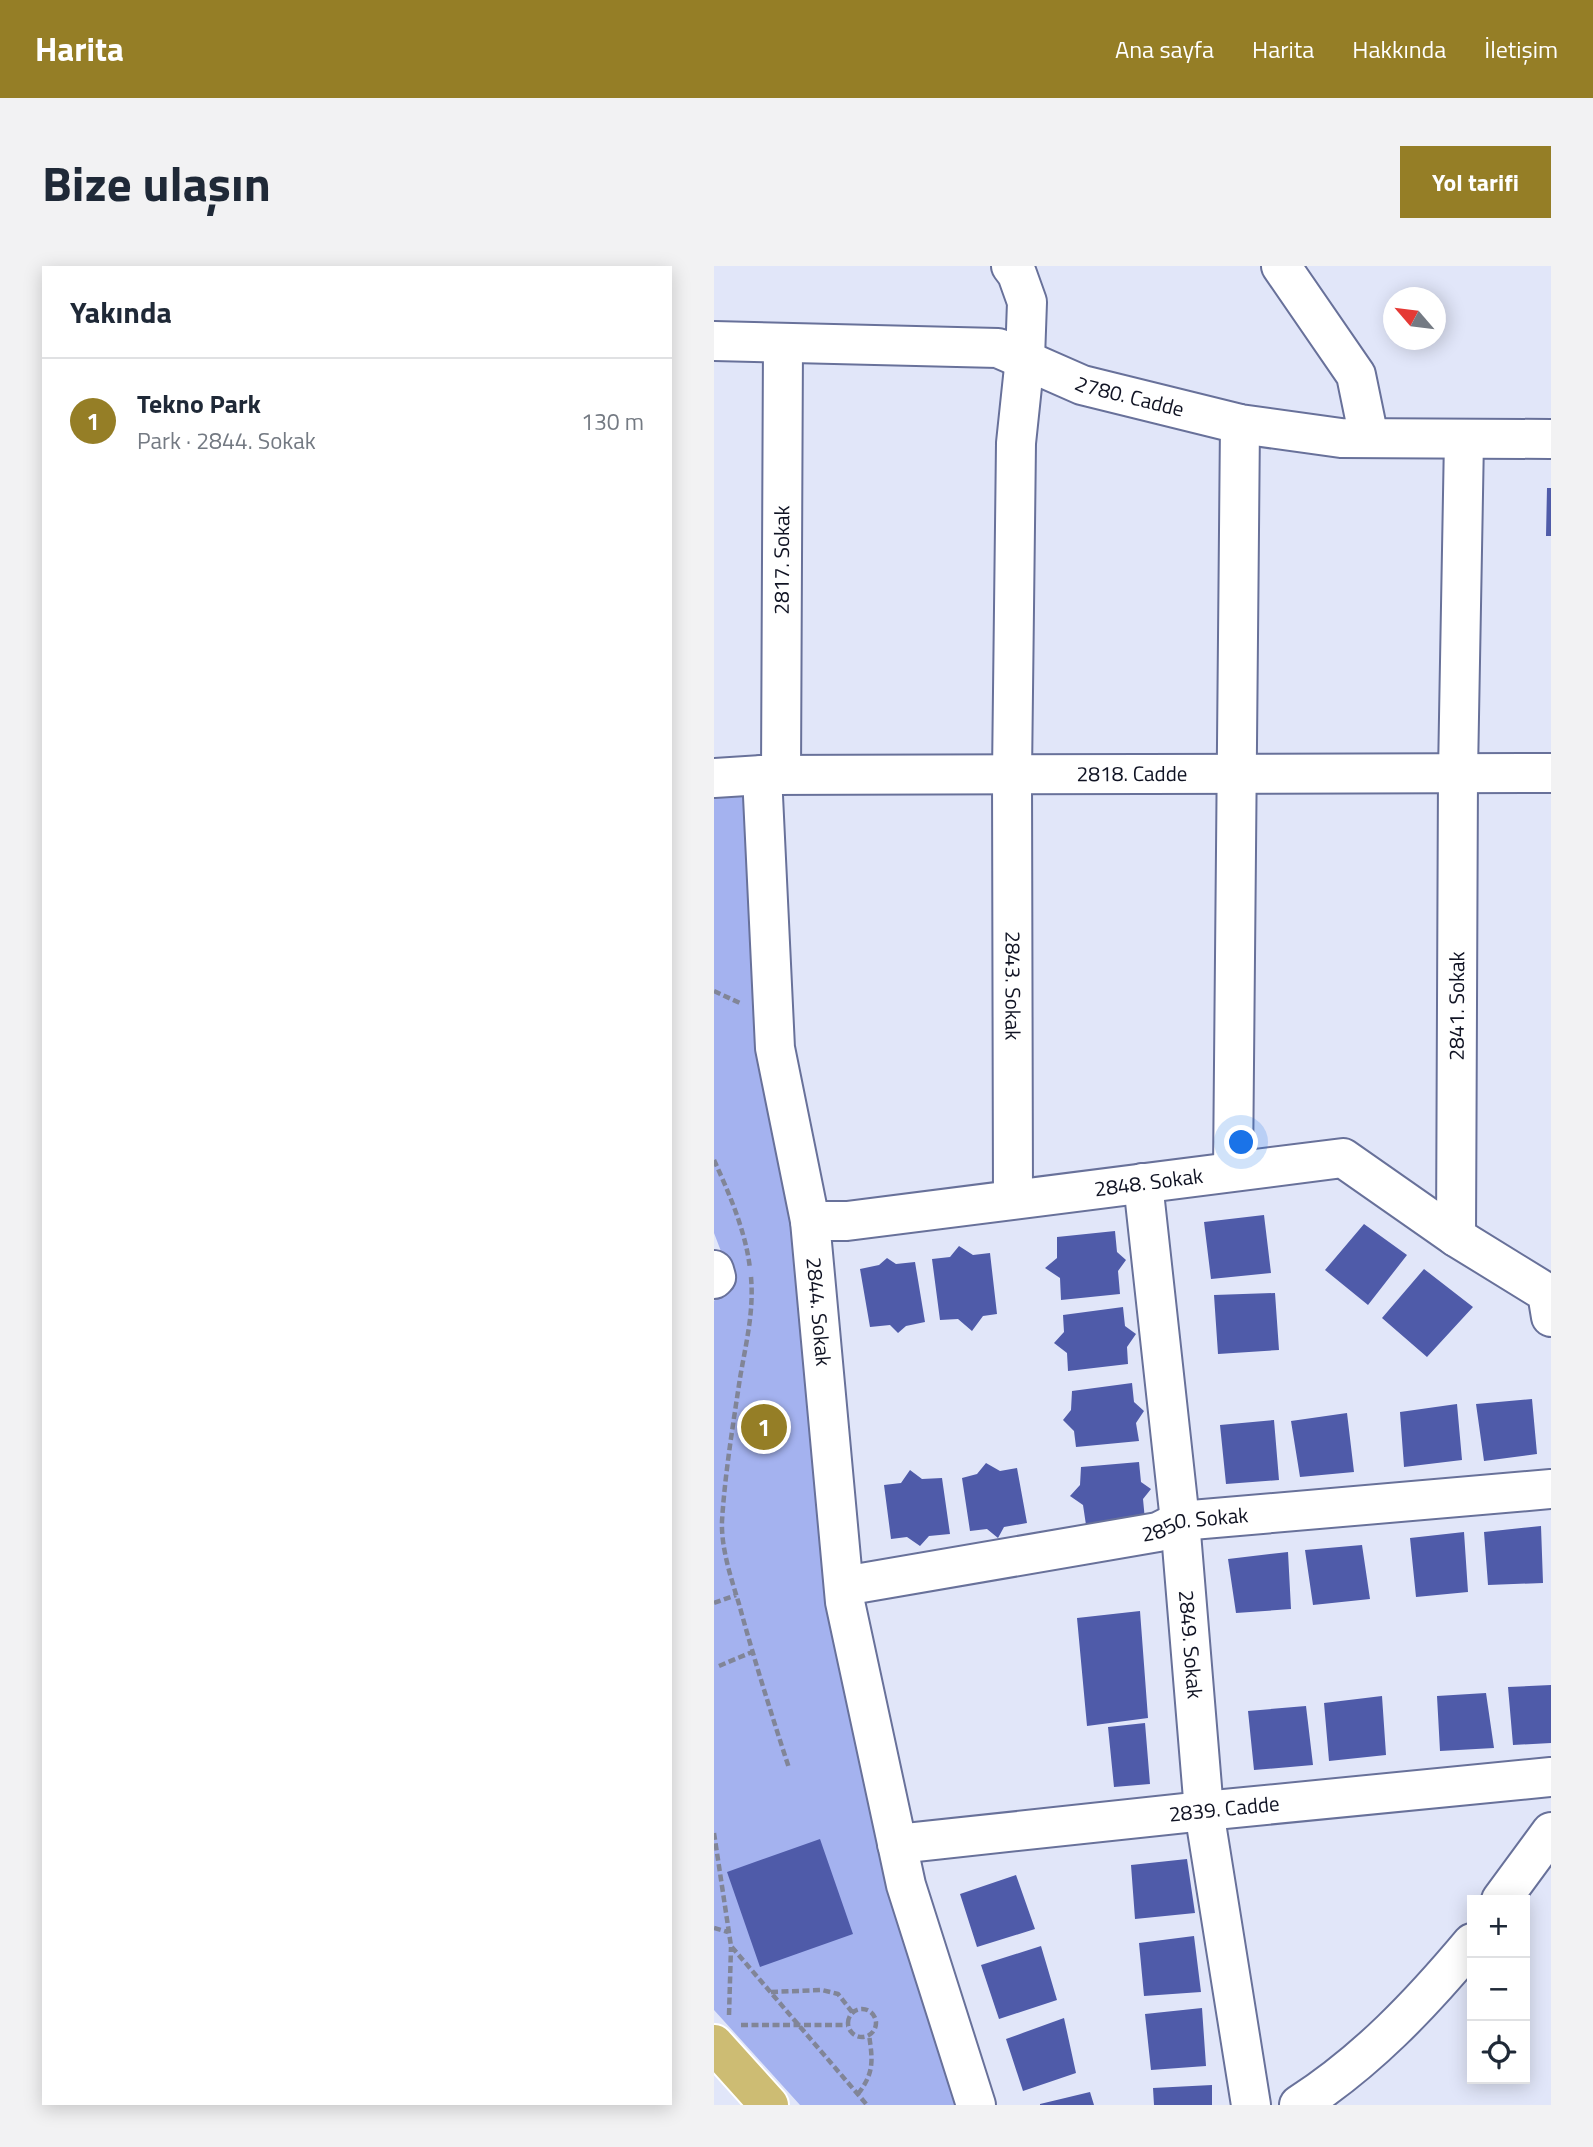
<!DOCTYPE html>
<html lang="tr">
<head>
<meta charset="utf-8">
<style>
  body { margin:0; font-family:"Titillium Web",sans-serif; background:#f2f2f3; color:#1f2937 }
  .controls { position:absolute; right:21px; bottom:21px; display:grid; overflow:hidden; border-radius:0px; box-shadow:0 4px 18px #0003 }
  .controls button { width:63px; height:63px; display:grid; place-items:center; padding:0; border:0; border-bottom:2px solid #e0e1e3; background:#fff; color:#1f2937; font:35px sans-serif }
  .compass { position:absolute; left:669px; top:21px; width:63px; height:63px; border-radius:50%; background:#fff; box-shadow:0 4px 18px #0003; rotate:298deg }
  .you { position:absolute; left:528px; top:877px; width:24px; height:24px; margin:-18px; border:5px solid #fff; border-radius:50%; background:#1a73e8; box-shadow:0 0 0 10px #1a73e833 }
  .badge { display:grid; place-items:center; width:46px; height:46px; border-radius:50%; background:#957e26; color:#fff; font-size:23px; font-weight:700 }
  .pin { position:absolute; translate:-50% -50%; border:4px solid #fff; box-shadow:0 2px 7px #0006 }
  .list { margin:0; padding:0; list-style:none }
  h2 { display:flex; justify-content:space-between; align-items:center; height:91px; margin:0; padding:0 28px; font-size:30px }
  h2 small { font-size:23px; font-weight:400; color:#747a83 }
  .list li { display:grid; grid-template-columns:46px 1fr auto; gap:21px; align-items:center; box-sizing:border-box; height:126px; padding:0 28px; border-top:2px solid #e0e1e3 }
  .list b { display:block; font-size:26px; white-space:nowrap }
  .list p { margin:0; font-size:23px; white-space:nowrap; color:#747a83 }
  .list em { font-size:23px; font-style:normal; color:#747a83 }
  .icon { flex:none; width:38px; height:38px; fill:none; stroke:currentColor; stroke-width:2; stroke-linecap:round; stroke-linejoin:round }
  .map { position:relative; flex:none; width:837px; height:1839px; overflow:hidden; border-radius:0px }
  header { display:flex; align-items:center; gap:42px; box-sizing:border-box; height:98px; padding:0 35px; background:#957e26; color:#fff }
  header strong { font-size:33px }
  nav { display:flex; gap:38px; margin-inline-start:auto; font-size:24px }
  .intro { display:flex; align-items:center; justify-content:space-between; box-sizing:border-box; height:168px; padding:0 42px }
  h1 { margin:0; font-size:49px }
  .button { padding:18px 32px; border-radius:0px; background:#957e26; color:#fff; font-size:24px; font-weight:700 }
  main { display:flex; gap:42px; padding:0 42px }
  aside { flex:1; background:#fff; border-radius:0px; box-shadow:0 4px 18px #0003 }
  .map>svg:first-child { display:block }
  .green { fill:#a4b2ef }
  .building { fill:#4f5ba9 }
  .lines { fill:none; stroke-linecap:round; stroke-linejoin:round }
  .minor-casing { stroke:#68719a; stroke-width:42 }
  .major-casing { stroke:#fff; stroke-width:42 }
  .path { stroke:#818597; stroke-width:4.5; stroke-dasharray:7 3.5; stroke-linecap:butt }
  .minor { stroke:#fff; stroke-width:38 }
  .major { stroke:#cdbc73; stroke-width:38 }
  .labels { text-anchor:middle; stroke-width:7; stroke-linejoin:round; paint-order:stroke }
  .street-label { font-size:21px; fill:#101323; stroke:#fff }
</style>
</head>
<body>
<header>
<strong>Harita</strong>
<nav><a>Ana sayfa</a><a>Harita</a><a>Hakkında</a><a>İletişim</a></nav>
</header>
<div class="intro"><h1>Bize ulaşın</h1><a class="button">Yol tarifi</a></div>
<main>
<aside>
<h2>Yakında<small></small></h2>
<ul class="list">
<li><span class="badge">1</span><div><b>Tekno Park</b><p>Park · 2844. Sokak</p></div><em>130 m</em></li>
</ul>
</aside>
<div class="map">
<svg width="837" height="1839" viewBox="0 0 837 1839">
  <rect width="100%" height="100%" fill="#e1e6f9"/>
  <path class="green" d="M32 530 114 1288 251 1839H86L0 1744V1035L18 1014 0 967V531Z"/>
  <path class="building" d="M833 222H837V270H832Z
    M550 949 557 1007 497 1013 490 956Z
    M650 958 693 989 654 1039 611 1004Z
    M401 965 403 986 412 994 404 1005 406 1028 347 1034 346 1012 331 1002 343 992V971Z
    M245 980 259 989 276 987 283 1048 269 1050 258 1065 244 1053 226 1054 218 993 236 991Z
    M173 992 182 998 201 996 211 1056 192 1060 184 1067 176 1059 156 1061 146 1003 165 999Z
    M710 1003 759 1041 713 1091 668 1052Z
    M561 1027 565 1084 504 1088 500 1029Z
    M409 1041 411 1060 422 1068 413 1081 414 1098 354 1105 353 1087 340 1077 350 1066 349 1049Z
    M418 1117 420 1136 430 1145 422 1157 425 1175 362 1181 360 1165 349 1154 357 1144 358 1125Z
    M818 1133 823 1188 770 1195 762 1138Z
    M743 1138 748 1194 690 1201 686 1146Z
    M633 1147 640 1206 586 1211 577 1155Z
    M560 1154 565 1214 512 1218 506 1159Z
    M425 1196 427 1216 437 1223 429 1233 431 1254 372 1259 369 1239 356 1230 366 1219 367 1201Z
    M272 1197 286 1205 303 1202 313 1257 290 1261 284 1272 273 1263 256 1265 248 1212 263 1208Z
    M196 1204 208 1213 228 1212 236 1268 215 1270 206 1280 193 1271 177 1273 170 1219 187 1217Z
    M827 1260 829 1317 774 1319 770 1266Z
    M750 1266 754 1326 702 1331 696 1272Z
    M648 1279 656 1333 599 1339 591 1284Z
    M574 1286 577 1343 522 1347 514 1293Z
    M426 1345 434 1452 373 1460 363 1352Z
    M837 1419V1477L799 1479 794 1421Z
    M772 1427 780 1482 726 1485 723 1430Z
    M668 1430 672 1489 615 1495 610 1437Z
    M592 1440 599 1499 540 1504 534 1445Z
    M431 1457 436 1518 400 1521 394 1461Z
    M106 1573 139 1668 46 1701 13 1606Z
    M473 1593 481 1647 421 1653 417 1599Z
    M302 1609 321 1663 263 1681 246 1628Z
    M480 1670 487 1726 430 1730 425 1677Z
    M327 1680 343 1734 285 1753 267 1699Z
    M488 1742 492 1800 437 1804 431 1748Z
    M350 1752 362 1807 309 1825 292 1773Z
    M498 1819V1839H440L439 1822Z
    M376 1826 380 1839H326V1838Z"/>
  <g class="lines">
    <defs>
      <g id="minor">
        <path id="s1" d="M297 0 303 8 313 36 311 92 302 177 298 508 299 933"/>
        <path d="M567 0 642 109 655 172"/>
        <path id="s2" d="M0 75 284 82 368 119 526 158 627 172 837 173"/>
        <path id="s3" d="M48 509 61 782 96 955 131 1336 192 1619 262 1839"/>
        <path id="s4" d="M67 509 69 77"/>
        <path id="s5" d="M0 512 48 509 837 507"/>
        <path d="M519 905 526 158"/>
        <path id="s6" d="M429 917 466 1255 490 1545 537 1839"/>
        <path id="s7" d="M96 955H133L629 892 742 971 833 1027 837 1051"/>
        <path id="s8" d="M742 971 744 507 750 173"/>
        <path d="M0 1004 2 1011 0 1013"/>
        <path id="s9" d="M130 1320 444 1266 466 1255 837 1223"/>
        <path id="s10" d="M183 1578 490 1545 837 1511"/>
        <path d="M787 1634 837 1566"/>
        <path d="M585 1839C653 1795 706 1739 758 1677"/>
      </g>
      <path id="major" d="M0 1778 55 1839"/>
    </defs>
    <use href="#minor" class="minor-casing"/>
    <use href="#major" class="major-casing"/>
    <path class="path" d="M0 725 28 738
      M0 894C15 927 32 966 36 1003
      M37 1011C40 1046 32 1077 26 1112 19 1159 11 1207 8 1255 7 1282 17 1312 25 1338 40 1393 57 1447 75 1502
      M0 1337 22 1329
      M5 1400 38 1386
      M0 1567 17 1680 153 1839
      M0 1662 14 1666
      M57 1726 108 1724 124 1728 138 1746
      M134 1757a14 14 0 1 1 28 0a14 14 0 1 1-28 0Z
      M15 1749 17 1681
      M27 1759H133
      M144 1828C160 1807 159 1795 155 1769"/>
    <use href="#minor" class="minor"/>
    <use href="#major" class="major"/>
  </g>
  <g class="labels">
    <g class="street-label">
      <text dy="7" stroke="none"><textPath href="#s2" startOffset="425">2780. Cadde</textPath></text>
      <text dy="7" stroke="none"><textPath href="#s4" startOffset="215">2817. Sokak</textPath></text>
      <text dy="7" stroke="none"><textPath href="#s5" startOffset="418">2818. Cadde</textPath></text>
      <text dy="7" stroke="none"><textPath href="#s1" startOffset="724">2843. Sokak</textPath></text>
      <text dy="7" stroke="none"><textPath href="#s8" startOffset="231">2841. Sokak</textPath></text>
      <text dy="7" stroke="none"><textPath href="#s7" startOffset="341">2848. Sokak</textPath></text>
      <text dy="7" stroke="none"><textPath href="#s3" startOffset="541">2844. Sokak</textPath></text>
      <text dy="7" stroke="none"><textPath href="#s9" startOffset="357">2850. Sokak</textPath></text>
      <text dy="7" stroke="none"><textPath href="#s6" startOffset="464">2849. Sokak</textPath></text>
      <text dy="7" stroke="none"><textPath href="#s10" startOffset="329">2839. Cadde</textPath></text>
    </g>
  </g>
</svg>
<div class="controls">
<button>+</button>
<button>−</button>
<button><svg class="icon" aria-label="locate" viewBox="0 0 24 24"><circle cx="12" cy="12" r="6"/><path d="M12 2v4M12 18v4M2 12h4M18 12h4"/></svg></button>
</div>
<svg class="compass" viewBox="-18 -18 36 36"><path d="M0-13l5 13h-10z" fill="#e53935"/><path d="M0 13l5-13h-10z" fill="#747a83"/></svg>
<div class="you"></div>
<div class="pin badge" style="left:50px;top:1161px">1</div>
</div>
</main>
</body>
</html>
